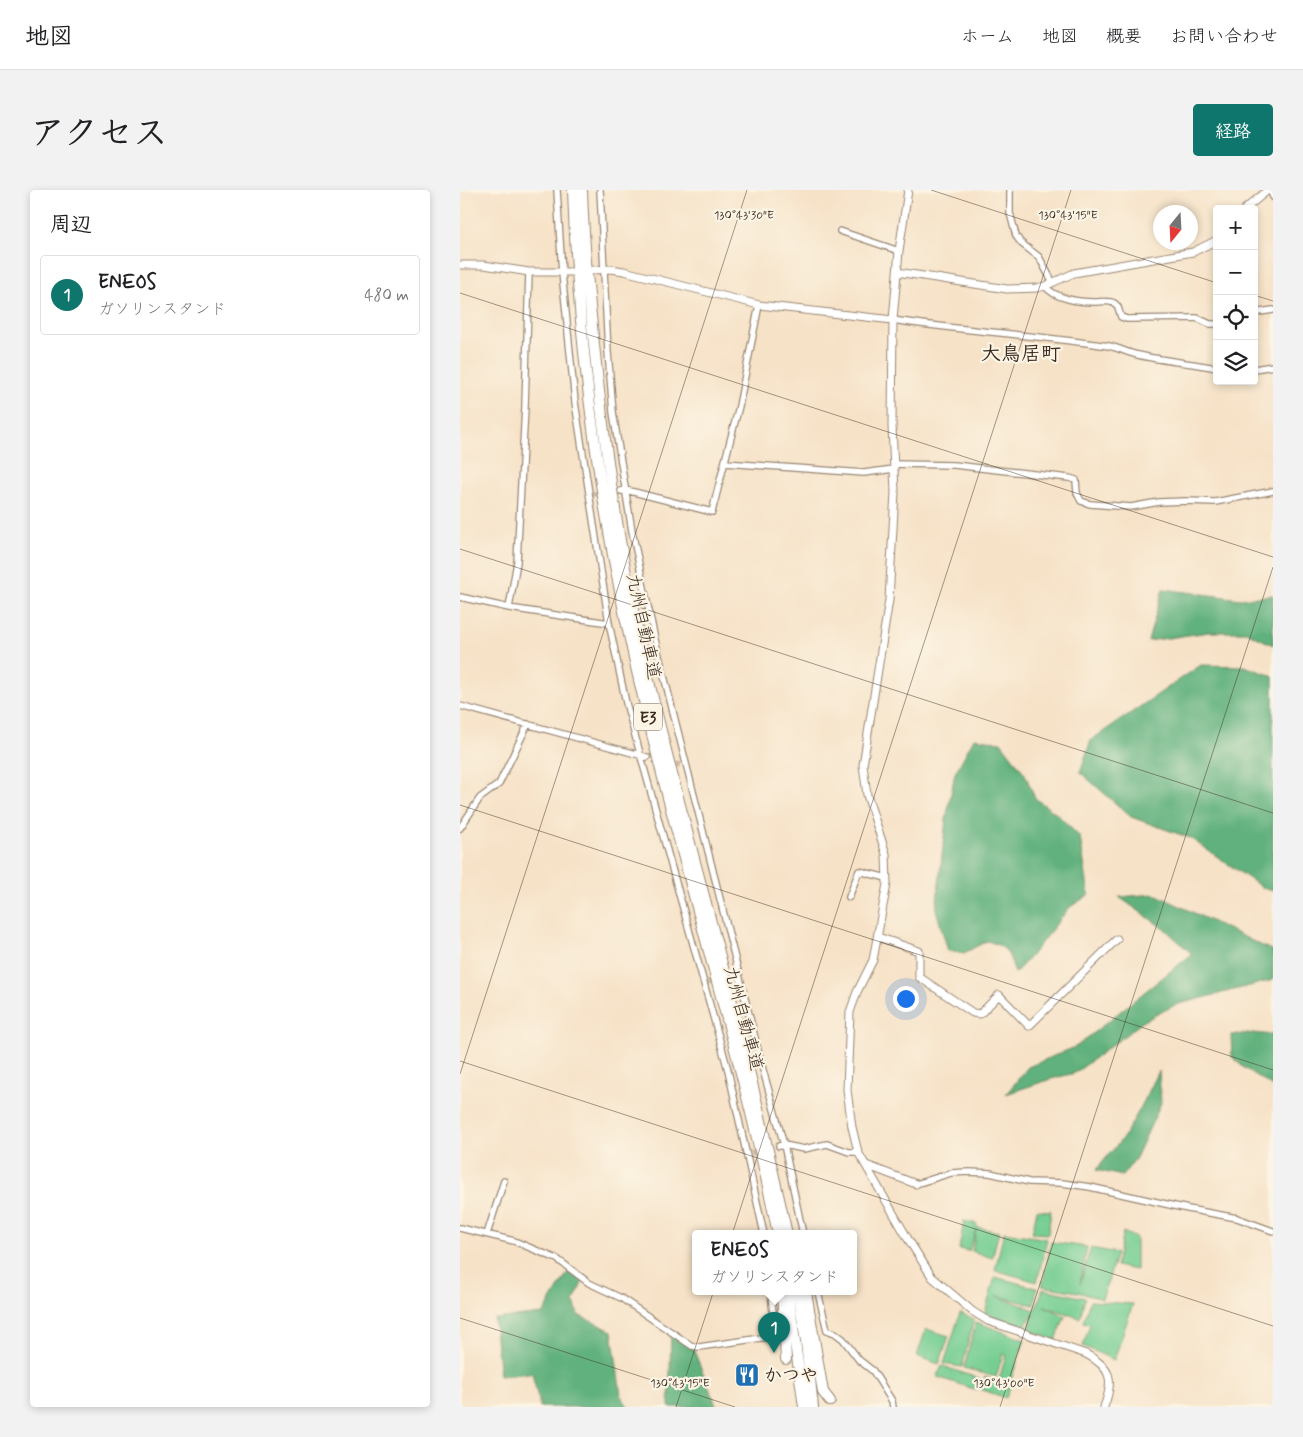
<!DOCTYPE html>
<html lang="ja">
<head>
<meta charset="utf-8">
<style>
  body { margin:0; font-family:Mynerve,"Klee One",sans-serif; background:#f2f2f2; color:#202124 }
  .controls { position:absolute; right:15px; top:15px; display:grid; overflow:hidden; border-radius:5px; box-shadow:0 2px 8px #0003 }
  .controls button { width:45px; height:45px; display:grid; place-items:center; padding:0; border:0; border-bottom:1px solid #e0e0e0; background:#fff; color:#202124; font:25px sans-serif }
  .compass { position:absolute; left:693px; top:15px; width:45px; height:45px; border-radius:50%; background:#fff; box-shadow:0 2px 8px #0003; rotate:198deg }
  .you { position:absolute; left:445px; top:808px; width:18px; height:18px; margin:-12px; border:4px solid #fff; border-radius:50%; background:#1a73e8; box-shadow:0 0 0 8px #1a73e833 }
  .badge { display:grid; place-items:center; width:32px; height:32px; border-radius:50%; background:#0f766e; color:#fff; font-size:16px; font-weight:700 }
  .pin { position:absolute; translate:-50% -41px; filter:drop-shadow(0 1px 2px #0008) }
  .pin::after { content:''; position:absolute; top:26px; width:18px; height:15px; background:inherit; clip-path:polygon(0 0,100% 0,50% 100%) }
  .popup { position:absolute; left:232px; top:1040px; width:165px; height:65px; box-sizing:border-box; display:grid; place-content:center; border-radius:5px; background:#fff; filter:drop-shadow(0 1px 4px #0005); font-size:16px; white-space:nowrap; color:#757577 }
  .popup b { font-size:19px; color:#202124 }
  .popup::after { content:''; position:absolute; left:50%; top:100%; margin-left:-10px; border:10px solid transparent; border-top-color:#fff }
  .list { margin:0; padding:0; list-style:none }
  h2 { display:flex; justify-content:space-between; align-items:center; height:65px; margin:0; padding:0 20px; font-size:21px }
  h2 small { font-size:16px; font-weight:400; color:#757577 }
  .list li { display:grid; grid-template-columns:32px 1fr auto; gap:15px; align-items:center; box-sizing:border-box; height:80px; margin:0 10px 10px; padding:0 10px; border:1px solid #e0e0e0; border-radius:5px }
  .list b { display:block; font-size:19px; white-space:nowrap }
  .list p { margin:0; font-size:16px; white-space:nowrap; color:#757577 }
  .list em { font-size:16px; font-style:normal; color:#757577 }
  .icon { flex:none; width:28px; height:28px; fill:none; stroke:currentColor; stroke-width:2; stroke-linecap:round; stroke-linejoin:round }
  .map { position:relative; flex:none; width:813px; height:1217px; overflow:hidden; border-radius:5px }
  header { display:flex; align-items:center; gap:30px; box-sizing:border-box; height:70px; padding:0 25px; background:#fff; border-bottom:1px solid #e0e0e0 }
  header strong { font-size:24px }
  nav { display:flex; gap:28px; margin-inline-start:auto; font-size:18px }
  .intro { display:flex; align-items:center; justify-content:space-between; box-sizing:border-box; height:120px; padding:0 30px }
  h1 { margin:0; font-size:35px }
  .button { padding:12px 22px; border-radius:5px; background:#0f766e; color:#fff; font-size:18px; font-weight:700 }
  main { display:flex; gap:30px; padding:0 30px }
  aside { flex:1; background:#fff; border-radius:5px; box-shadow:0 2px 8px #0003 }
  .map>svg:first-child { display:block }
  .green { fill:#76ce93; stroke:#587c58 }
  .forest { fill:#60b17d; stroke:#4e6e4e }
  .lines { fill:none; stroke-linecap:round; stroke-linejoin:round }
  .minor-tunnel { stroke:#d1bda5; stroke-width:5.5; stroke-dasharray:5.5 3; stroke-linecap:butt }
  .minor-casing { stroke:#988672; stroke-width:8 }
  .tertiary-casing { stroke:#988672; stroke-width:9 }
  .motorway-casing { stroke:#988672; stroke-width:12 }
  .minor { stroke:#fff; stroke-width:5.5 }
  .tertiary { stroke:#fff; stroke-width:7 }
  .motorway { stroke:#fff; stroke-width:10 }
  .ticks { fill:none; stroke:#3b2a1e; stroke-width:1; stroke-opacity:0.45 }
  .labels { text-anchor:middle; stroke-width:4.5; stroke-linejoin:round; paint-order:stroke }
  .shield { fill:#fcf5e5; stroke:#75675a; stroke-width:1 }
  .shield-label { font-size:16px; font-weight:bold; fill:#3b2a1e }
  .street-label { font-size:18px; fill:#3b2a1e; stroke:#fcf5e5 }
  .poi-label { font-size:18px; font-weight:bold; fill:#3b2a1e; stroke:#fcf5e5; text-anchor:start }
  .quarter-label { font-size:20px; font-weight:bold; fill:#3b2a1e; stroke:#fcf5e5 }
  .ticks-label { font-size:12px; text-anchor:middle; fill:#3b2a1e; stroke:#fcf5e5; stroke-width:4.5; stroke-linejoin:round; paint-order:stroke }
</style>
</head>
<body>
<header>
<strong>地図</strong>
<nav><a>ホーム</a><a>地図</a><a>概要</a><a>お問い合わせ</a></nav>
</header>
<div class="intro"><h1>アクセス</h1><a class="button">経路</a></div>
<main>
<aside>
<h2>周辺<small></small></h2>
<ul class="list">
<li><span class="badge">1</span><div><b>ENEOS</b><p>ガソリンスタンド</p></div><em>480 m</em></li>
</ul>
</aside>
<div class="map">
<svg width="813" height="1217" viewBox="0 0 813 1217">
  <rect width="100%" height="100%" fill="#fcf5e5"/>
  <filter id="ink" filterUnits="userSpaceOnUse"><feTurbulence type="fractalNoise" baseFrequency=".02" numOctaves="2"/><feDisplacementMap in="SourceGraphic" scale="10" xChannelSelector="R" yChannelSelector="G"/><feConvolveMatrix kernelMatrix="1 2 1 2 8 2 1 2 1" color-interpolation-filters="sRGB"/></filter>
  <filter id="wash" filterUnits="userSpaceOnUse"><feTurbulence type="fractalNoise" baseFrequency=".0096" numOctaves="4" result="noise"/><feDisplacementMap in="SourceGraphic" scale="20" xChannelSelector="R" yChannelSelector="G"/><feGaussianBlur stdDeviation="1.12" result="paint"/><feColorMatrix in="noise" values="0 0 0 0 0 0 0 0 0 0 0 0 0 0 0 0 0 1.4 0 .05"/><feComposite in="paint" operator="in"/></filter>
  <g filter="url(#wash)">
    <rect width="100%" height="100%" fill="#f6e2c7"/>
    <path class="green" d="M577 1020 591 1021 588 1044 572 1043Z
      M504 1031 517 1034 516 1037 539 1042 532 1068 512 1061 516 1039 509 1061 499 1059Z
      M544 1042 587 1049 577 1092 535 1080Z
      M663 1042 676 1048V1080L656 1076Z
      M591 1052 627 1057 620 1094 631 1058 657 1063 642 1109 618 1102 582 1096Z
      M535 1087 577 1098 574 1115 537 1106 575 1120 583 1099 625 1108 620 1128 584 1116 605 1126 596 1150 568 1141 574 1123 564 1137 525 1123Z
      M630 1111 673 1114 654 1170 623 1156 630 1134 623 1132Z
      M500 1123 514 1129 502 1177 484 1174Z
      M516 1132 565 1150 550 1192 539 1190 546 1165 543 1164 536 1187 504 1178Z
      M466 1139 489 1146 479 1174 457 1166Z
      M482 1176 521 1189 517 1200 477 1187Z
      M525 1187 550 1197 546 1208 520 1199Z"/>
    <path class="forest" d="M703 399 781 409 813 405V455L786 442H749L688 451Z
      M741 475 784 476 813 486V701L803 698 730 648 671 627 620 582 631 550Z
      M514 548 541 552 565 584 575 608 598 625 620 647 629 705 610 717 569 768 555 783C548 762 548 757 527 751L504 763 488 761 476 720 486 629 495 583Z
      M695 704 813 761V790L715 815 684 831 615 883 591 889 546 904 568 877 617 856 732 764 706 740 659 707Z
      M794 843 813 845V897L783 877 772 867 771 845Z
      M699 881 701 913 676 968 662 986 636 980 663 948 680 919Z
      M108 1082 123 1091 114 1111 118 1125 152 1141 161 1205 168 1217H80L72 1183 40 1186 34 1129 83 1124Z
      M211 1143 232 1156 257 1217H209Z"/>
  </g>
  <g filter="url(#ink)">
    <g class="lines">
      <path class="minor-tunnel" d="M132 304 145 303
        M207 572 220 575
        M247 792 273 784
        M291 963 319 956"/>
      <defs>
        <path id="minor" d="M97 0 102 83 115 212 149 433 166 513 268 880 304 1044
          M140 0 148 162 153 222 172 341 196 454 303 880 324 955 343 1044
          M550 0V23L556 46 561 53 579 67 593 93
          M810 0 813 7
          M380 41 439 61
          M585 96C595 109 619 112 634 112 640 112 649 110 654 113 659 115 659 122 661 127L667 129 737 128 750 134H757
          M794 123 813 120
          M433 130C505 141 577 145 649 156 659 158 668 163 678 165 704 171 731 173 757 178
          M794 179 813 176
          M265 273 404 283 434 279
          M434 274 494 275 609 288 616 290 617 303 621 311 630 314 671 317 699 312 726 311 755 312 813 301
          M161 301 166 300 252 322 279 216 299 115
          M0 407 49 418 149 433
          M49 418 57 372 65 217 69 82
          M0 516 187 567
          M0 638 20 608 39 594 68 534
          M389 707 399 681 427 688
          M319 956 324 955 344 959 367 954 389 962H398
          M456 994 491 983 509 982 530 983 569 992 602 993 630 997 728 1019 777 1028 813 1041
          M0 1038 54 1051 97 1069 129 1093 161 1108 232 1156 239 1157 315 1146 311 1102
          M27 1044 44 991
          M358 1102 367 1140 375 1143 383 1149 399 1170 413 1181 432 1211 433 1217"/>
        <path id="tertiary" d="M448 0 439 61 433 130 432 236 435 302 429 410 403 575 407 605 426 664 427 694 413 770 397 802 390 822 387 900 392 937 398 962 448 1049 472 1087 512 1121 528 1131 626 1164C652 1178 654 1190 644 1217
          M785 19 808 0
          M0 75H24L69 82H112
          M134 80 151 79 164 81 299 115 433 130
          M437 82 547 99 577 98 585 96 614 83 733 62 757 50
          M418 747 459 761V787L513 823 520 824 539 805 569 836 657 749
          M406 975 456 994"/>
        <path id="motorway" d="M113 0C119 182 147 364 191 540 232 709 284 874 318 1044
          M122 0C124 64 131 128 138 192 148 281 161 369 181 457 206 568 237 678 266 789 288 874 308 959 327 1044
          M322 1102 326 1169
          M328 1102 344 1217
          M338 1102 346 1152 353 1217
          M346 1102 363 1202 370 1211"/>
      </defs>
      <use href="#minor" class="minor-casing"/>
      <use href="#tertiary" class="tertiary-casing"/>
      <use href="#motorway" class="motorway-casing"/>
      <use href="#minor" class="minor"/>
      <use href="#tertiary" class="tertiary"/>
      <use href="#motorway" class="motorway"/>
    </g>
  </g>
  <path class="ticks" d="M471 0 757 93M0 103 813 367M794 105 813 111M0 359 813 623M0 615 813 880M0 871 813 1136M0 884 287 0M0 1128 275 1217M216 1217 611 0M540 1217 813 377"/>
  <defs>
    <symbol id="restaurant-square" viewBox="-11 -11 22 22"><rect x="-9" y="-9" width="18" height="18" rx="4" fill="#1f6fb2" stroke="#fcf5e5"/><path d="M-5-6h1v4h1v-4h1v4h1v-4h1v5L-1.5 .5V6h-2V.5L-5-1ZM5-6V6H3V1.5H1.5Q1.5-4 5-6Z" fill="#fff"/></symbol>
  </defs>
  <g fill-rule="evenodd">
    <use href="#restaurant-square" x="273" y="1171" width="28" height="28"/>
  </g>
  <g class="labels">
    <rect class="shield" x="174" y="513.5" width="28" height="27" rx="4"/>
    <g class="shield-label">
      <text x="188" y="533">E3</text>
    </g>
    <g class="street-label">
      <text transform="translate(184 436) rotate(78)" y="6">九州自動車道</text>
      <text transform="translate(284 828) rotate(75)" y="6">九州自動車道</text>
    </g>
    <g class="poi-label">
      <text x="304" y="1191">かつや</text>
    </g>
    <g class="quarter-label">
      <text x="561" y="170">大鳥居町</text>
    </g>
  </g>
  <g class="ticks-label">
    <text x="284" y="29">130°43'30"E</text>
    <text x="608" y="29">130°43'15"E</text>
    <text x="220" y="1197">130°43'15"E</text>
    <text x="544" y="1197">130°43'00"E</text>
  </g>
</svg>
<div class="controls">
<button>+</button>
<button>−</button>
<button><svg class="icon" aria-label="locate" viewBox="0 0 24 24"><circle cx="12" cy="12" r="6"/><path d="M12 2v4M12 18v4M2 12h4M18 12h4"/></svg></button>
<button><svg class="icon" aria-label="layers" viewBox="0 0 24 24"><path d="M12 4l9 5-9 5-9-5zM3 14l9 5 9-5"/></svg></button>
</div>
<svg class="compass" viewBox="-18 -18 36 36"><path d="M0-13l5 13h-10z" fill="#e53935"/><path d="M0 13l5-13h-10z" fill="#757577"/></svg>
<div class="you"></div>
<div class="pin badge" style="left:314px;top:1163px">1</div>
<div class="popup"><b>ENEOS</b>ガソリンスタンド</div>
</div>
</main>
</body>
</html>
